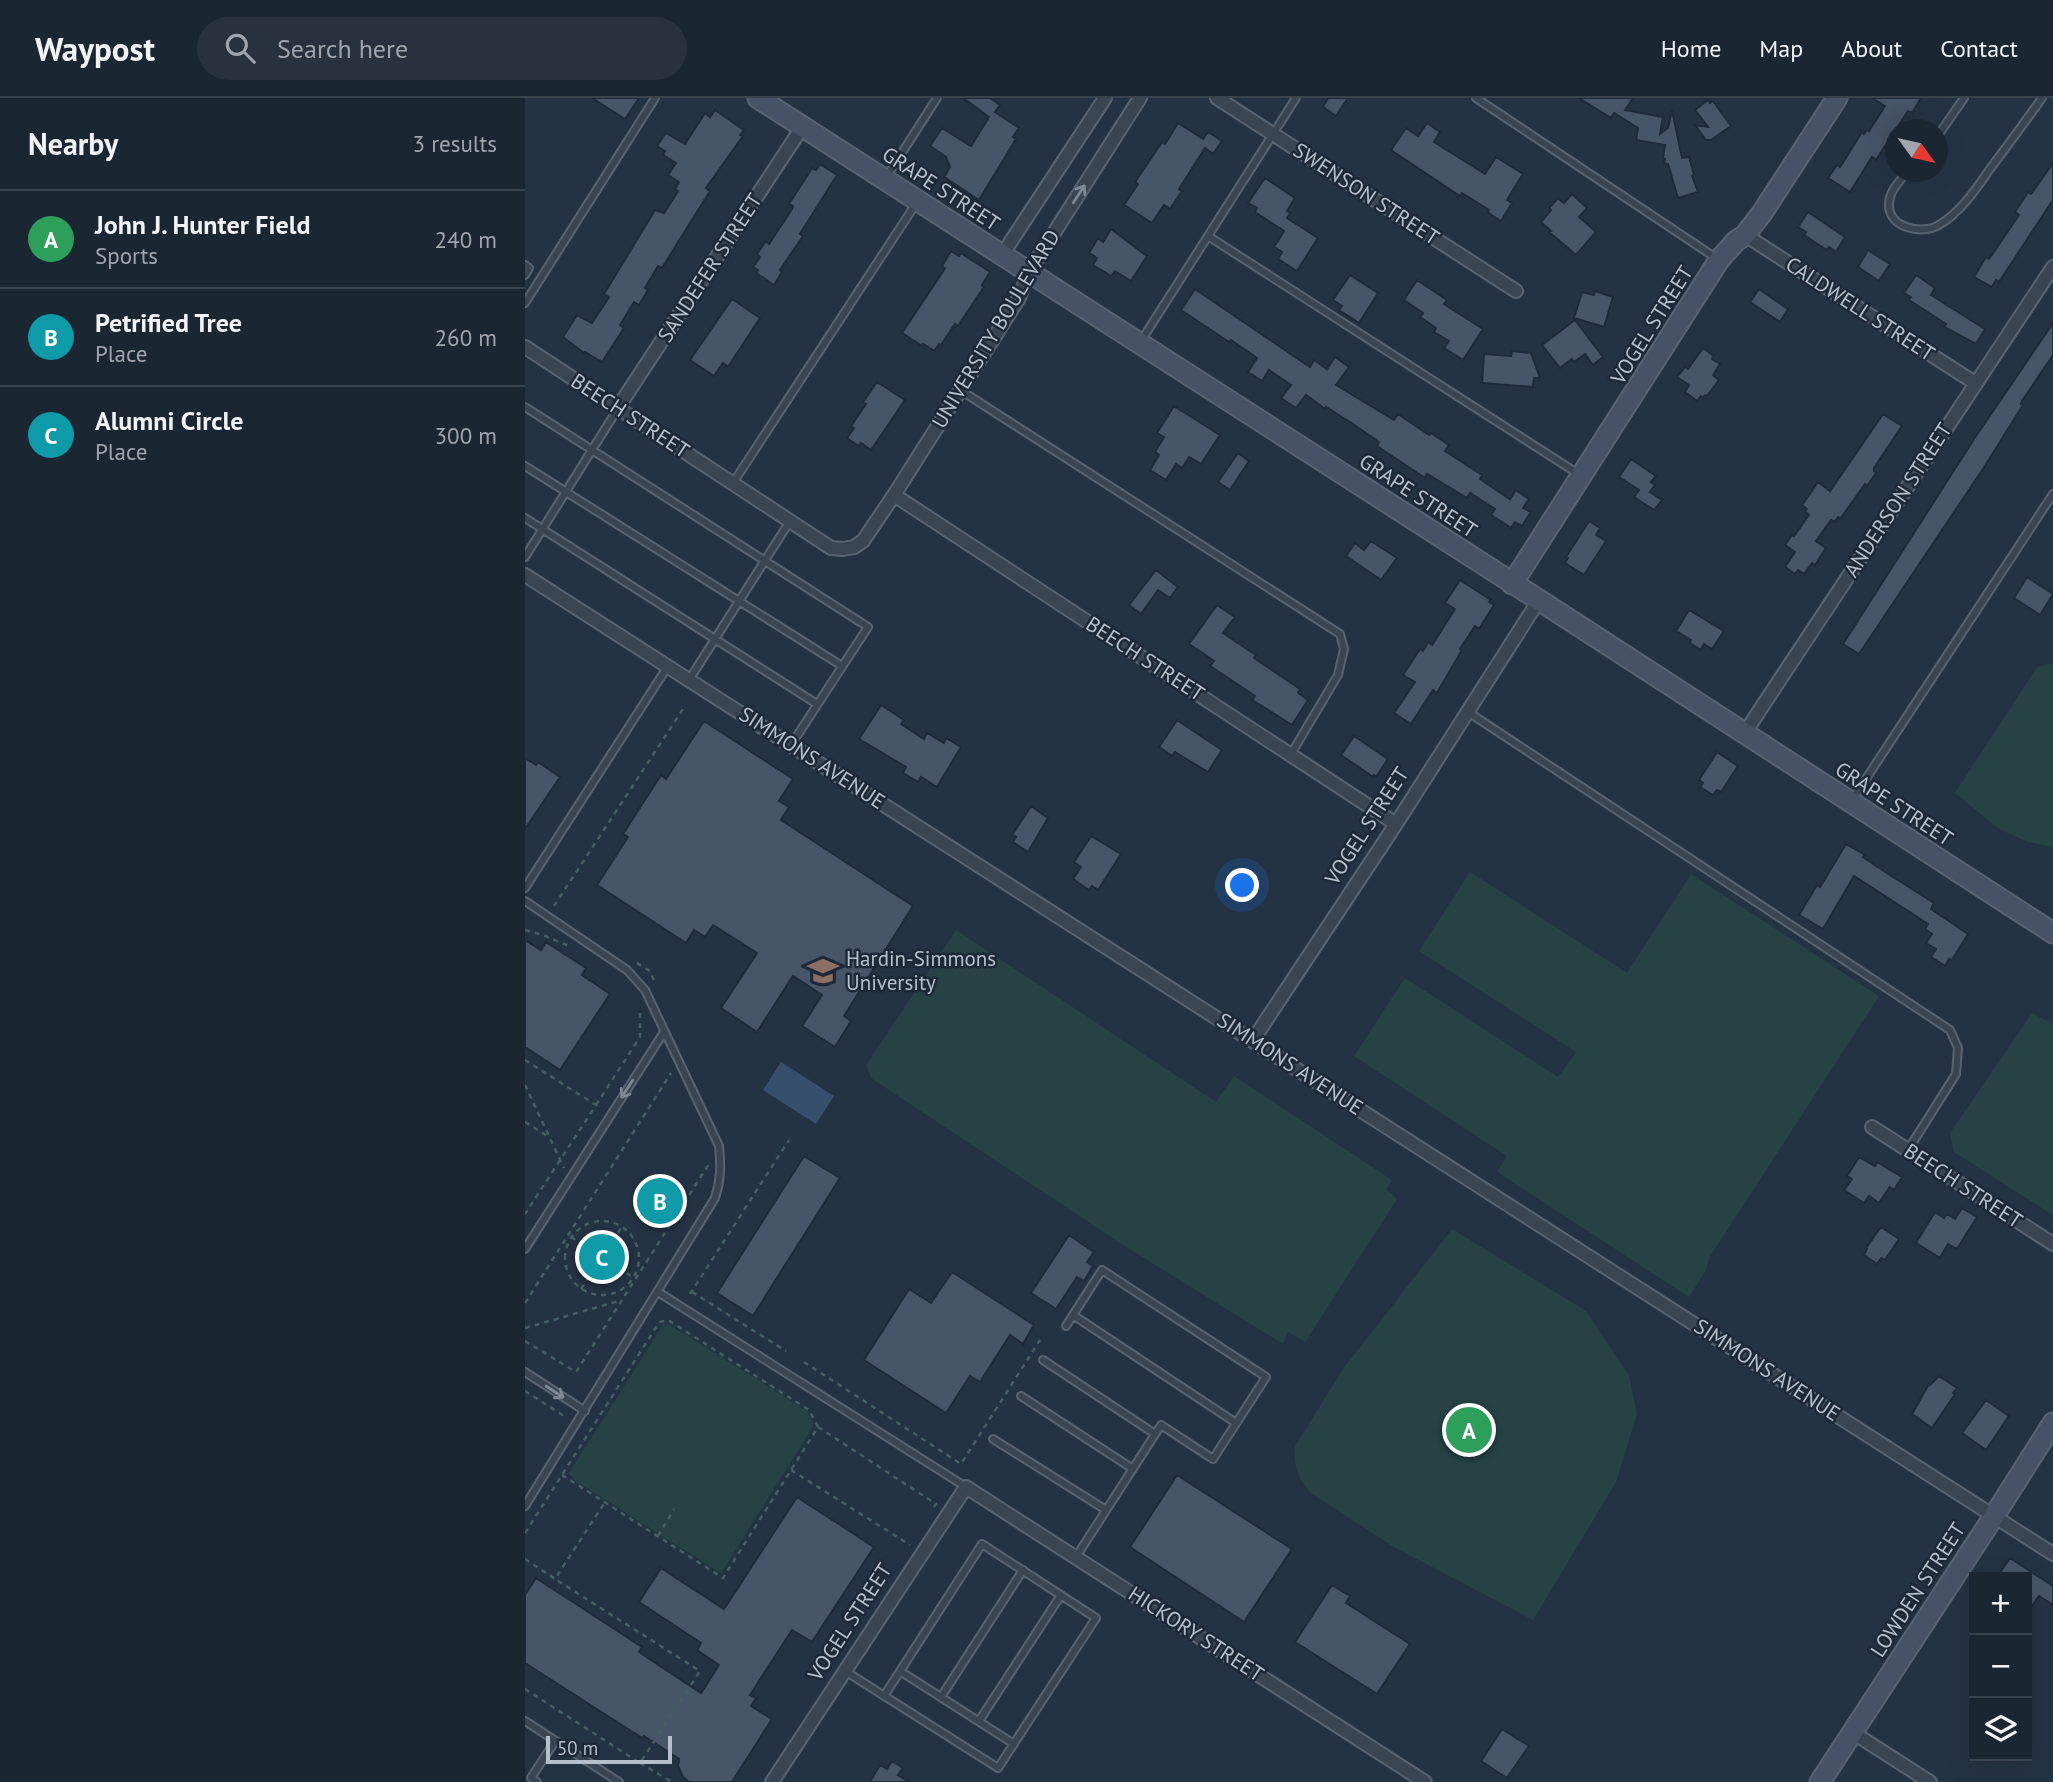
<!DOCTYPE html>
<html lang="en">
<head>
<meta charset="utf-8">
<style>
  body { margin:0; font-family:"PT Sans",sans-serif; background:#28323f; color:#f1f3f6 }
  .controls { position:absolute; right:21px; bottom:21px; display:grid; overflow:hidden; border-radius:0px; box-shadow:0 7px 28px #0002 }
  .controls button { width:63px; height:63px; display:grid; place-items:center; padding:0; border:0; border-bottom:2px solid #39434e; background:#1b2633; color:#f1f3f6; font:35px sans-serif }
  .compass { position:absolute; left:1360px; top:21px; width:63px; height:63px; border-radius:50%; background:#1b2633; box-shadow:0 7px 28px #0002; rotate:123deg }
  .scale { position:absolute; left:21px; bottom:18px; width:126px; box-sizing:border-box; padding-left:7px; border:4px solid #b6c0cd; border-top:0; font-size:19px; line-height:24px; white-space:nowrap; color:#b6c0cd; -webkit-text-stroke:5px #1d2939; paint-order:stroke }
  .you { position:absolute; left:718px; top:788px; width:24px; height:24px; margin:-18px; border:5px solid #fff; border-radius:50%; background:#1a73e8; box-shadow:0 0 0 10px #1a73e833 }
  .badge { display:grid; place-items:center; width:46px; height:46px; border-radius:50%; background:#89bbff; color:#fff; font-size:23px; font-weight:700 }
  .pin { position:absolute; translate:-50% -50%; border:4px solid #fff; box-shadow:0 2px 7px #0006 }
  .list { margin:0; padding:0; list-style:none }
  h2 { display:flex; justify-content:space-between; align-items:center; height:91px; margin:0; padding:0 28px; font-size:30px }
  h2 small { font-size:23px; font-weight:400; color:#a0a5ac }
  .list li { display:grid; grid-template-columns:46px 1fr auto; gap:21px; align-items:center; box-sizing:border-box; height:98px; padding:0 28px; border-top:2px solid #39434e }
  .list b { display:block; font-size:26px; white-space:nowrap }
  .list p { margin:0; font-size:23px; white-space:nowrap; color:#a0a5ac }
  .list em { font-size:23px; font-style:normal; color:#a0a5ac }
  .icon { flex:none; width:38px; height:38px; fill:none; stroke:currentColor; stroke-width:2; stroke-linecap:round; stroke-linejoin:round }
  .map { position:relative; flex:none; width:1528px; height:1684px; overflow:hidden }
  header { display:flex; align-items:center; gap:42px; box-sizing:border-box; height:98px; padding:0 35px; background:#1b2633; border-bottom:2px solid #39434e }
  header strong { font-size:33px }
  nav { display:flex; gap:38px; margin-inline-start:auto; font-size:24px }
  .search { width:490px; height:63px; background:#28323f; display:flex; align-items:center; gap:18px; box-sizing:border-box; padding:0 24px; border-radius:38px; color:#a0a5ac; font-size:26px }
  main { display:flex }
  aside { flex:1; background:#1b2633 }
  .map>svg:first-child { display:block }
  .green { fill:#264245 }
  .water { fill:#364f6c }
  .building { fill:#465568; stroke:#1f2b3a; stroke-width:2 }
  .lines { fill:none; stroke-linecap:round; stroke-linejoin:round }
  .lane-casing { stroke:#576370; stroke-width:10 }
  .street-casing { stroke:#576370; stroke-width:16 }
  .secondary-casing { stroke:#576370; stroke-width:23 }
  .path { stroke:#445f61; stroke-width:2.5; stroke-dasharray:5 5; stroke-linecap:butt }
  .lane { stroke:#394553; stroke-width:6 }
  .street { stroke:#394553; stroke-width:12 }
  .secondary { stroke:#465367; stroke-width:19 }
  .oneway { stroke:#7e8996 }
  .labels { text-anchor:middle; stroke-width:5; stroke-linejoin:round; paint-order:stroke }
  .street-label { font-size:21px; fill:#b6c0cd; stroke:#1d2939 }
  .poi-label { font-size:21px; fill:#b6c0cd; stroke:#1d2939; text-anchor:start }
</style>
</head>
<body>
<header>
<strong>Waypost</strong>
<div class="search"><svg class="icon" aria-label="search" viewBox="0 0 24 24"><circle cx="10" cy="10" r="6"/><path d="M15 15l6 6"/></svg>Search here</div>
<nav><a>Home</a><a>Map</a><a>About</a><a>Contact</a></nav>
</header>
<main>
<aside>
<h2>Nearby<small>3 results</small></h2>
<ul class="list">
<li><span class="badge" style="background:#2e9e5b">A</span><div><b>John J. Hunter Field</b><p>Sports</p></div><em>240 m</em></li>
<li><span class="badge" style="background:#0f9aa8">B</span><div><b>Petrified Tree</b><p>Place</p></div><em>260 m</em></li>
<li><span class="badge" style="background:#0f9aa8">C</span><div><b>Alumni Circle</b><p>Place</p></div><em>300 m</em></li>
</ul>
</aside>
<div class="map">
<svg width="1528" height="1684" viewBox="0 0 1528 1684">
  <rect width="100%" height="100%" fill="#243344"/>
  <path class="green" d="M1528 565V749L1503 744 1474 731 1430 695 1512 569Z
    M945 774 1102 875 1166 776 1354 898 1184 1160 1181 1172 1164 1199 972 1074 982 1058 829 958 880 880 1033 979 1051 954 894 853Z
    M431 832 691 1004 709 978 867 1082 861 1091 872 1101 780 1244 763 1234 758 1246 598 1147 346 980 341 967Z
    M1507 915 1528 926V1117L1429 1054 1425 1035Z
    M927 1131 1061 1213 1104 1278 1112 1316 1091 1384 1008 1522 869 1449 786 1395C773 1381 768 1366 770 1348L818 1271Z
    M138 1227H145L282 1313 289 1327 196 1475 49 1382 44 1375Z"/>
  <path class="water" d="M256 964 309 998 291 1026 238 992Z"/>
  <path class="building" d="M67 0H114L100 21Z
    M438 0H465L475 7 470 14 494 30 488 39 491 41 454 102 419 79 425 69 421 59 405 48 417 30 446 48 464 19Z
    M803 0H823L811 18 798 9Z
    M1054 0H1108L1100 12 1138 19 1135 36 1143 30 1147 12 1157 60 1164 59 1169 76 1167 78 1173 94 1153 100 1143 66 1139 65 1140 61 1138 60 1140 47 1111 42 1113 30 1089 15 1086 20Z
    M1347 0H1396L1387 15 1383 13 1351 62 1347 59 1325 94 1303 80 1312 67 1315 69 1337 34 1339 36 1342 32 1344 33 1360 8Z
    M1183 2 1185 5 1188 3 1206 28 1186 42H1181L1170 27 1183 29 1170 12Z
    M190 12 219 32 215 37 218 38 181 90 185 93 137 170 133 168 120 190 123 192 114 207 109 204 95 227 99 230 77 264 60 254 59 255 38 239 52 217 67 225 84 199 79 196 130 112 139 115 153 93 150 91 154 84 143 77 151 65 138 57 140 53 132 48 141 35 160 46 180 15 185 19Z
    M653 25 678 41 683 34 697 43 688 56 680 50 654 91 657 93 645 111 639 107 627 125 599 107 613 86 610 84 637 44 640 46Z
    M902 25 915 34 909 44 960 76 971 59 998 76 982 102 987 105 976 123 962 114 964 112 937 95 935 98 866 52 881 30 893 38Z
    M1528 65V102L1474 184 1471 182 1467 189 1449 179 1461 159 1464 161 1494 117 1490 114 1503 94 1506 96Z
    M295 66 312 77 275 136 278 138 255 172 257 174 249 187 231 175 233 172 228 169 235 159 232 156 241 143 244 146 267 111 268 108 264 106 287 70 291 72Z
    M740 80 770 100 762 113 765 115 762 120 793 140 772 173 753 161 757 154 749 149 759 133 730 114 732 110 723 105Z
    M1047 96 1062 110 1054 119 1071 134 1051 157 1024 134 1026 133 1016 124 1026 112 1024 110 1033 100 1039 105Z
    M1283 114 1320 139 1311 154 1304 149 1302 152 1279 137 1281 134 1273 129Z
    M586 131 622 158 606 183 590 173 586 178 568 167 572 160 564 155 573 140 578 144Z
    M1343 152 1365 166 1354 183 1333 169Z
    M426 153 434 158 436 155 465 174 457 187 459 189 433 228 430 226 416 247 414 246 410 252H408L398 246 397 248 377 235 415 178 420 170 417 168Z
    M825 177 853 195 834 225 814 212 817 208 808 202Z
    M1391 177 1410 190 1406 197 1460 231 1451 246 1419 229 1421 226 1384 202 1386 199 1379 195Z
    M892 182 922 202 919 206 958 231 938 262 919 250 924 243 909 234 911 230 895 219 898 215 879 202Z
    M670 191 785 269 789 262 802 271 810 259 824 269 811 287 869 322 873 316 904 337 906 335 924 347 920 353 957 377 955 381 985 401 991 392 1004 401 998 410 1006 414 997 428 990 424 986 430 966 417 970 411 945 395 942 400 902 376 900 380 852 348 854 344 828 326 801 309 800 311 781 297 771 310 756 300 766 287 744 272 737 283 723 274 732 260 706 242 704 244 656 212Z
    M1234 191 1263 211 1255 224 1225 204Z
    M1070 193 1088 199 1079 229 1049 220 1057 194 1069 197Z
    M207 201 235 220 203 269 198 265 189 278 165 262Z
    M1050 222 1078 259 1068 267 1060 256 1049 264 1047 261 1035 270 1017 247Z
    M1528 225V257L1497 303 1496 306 1498 307 1458 371 1334 556 1318 546 1449 341Z
    M1178 250 1189 258 1187 261 1195 266 1188 277 1194 282 1182 298 1180 297 1178 300 1176 298 1172 303 1160 294 1164 287 1152 279 1160 269 1163 271Z
    M987 253 1006 255 1015 280H1009L1008 289 957 285 959 256 986 258Z
    M352 284 380 302 346 352 336 345 334 348 322 340 329 330 326 328 341 306 338 304Z
    M649 308 695 337 676 366 664 359 657 370 651 366 641 382 625 372 634 357 630 354 639 339 632 335Z
    M1358 316 1377 328 1349 370V373L1351 375 1342 388 1340 386 1315 421 1313 419 1310 424 1306 422 1291 443 1301 450 1290 467 1287 465 1279 476 1273 472 1270 476 1260 469 1270 454 1260 447 1267 437 1269 438 1284 417 1280 414 1282 411 1277 407 1293 384 1305 393Z
    M713 355 724 363 705 392 693 384Z
    M1106 361 1131 378 1126 384 1130 387 1125 394 1137 402 1129 412 1109 399 1114 392 1094 379Z
    M1064 423 1075 430 1071 437 1081 443 1059 477 1040 465 1043 460 1041 459Z
    M846 443 872 460 856 482 821 458 830 445 839 452Z
    M631 472 653 489 645 500 633 492 616 516 604 507Z
    M1502 479 1528 496 1515 517 1489 500Z
    M935 482 966 502 964 504 969 507 954 531 950 528 935 551 937 552 912 595 908 592 886 626 869 615 890 584 878 577 895 551 898 553 903 544 907 547 930 511 920 505Z
    M692 507 710 519 698 535 731 557 729 560 775 591 773 595 783 602 767 627 727 602 730 598 685 568 689 563 664 546Z
    M1164 512 1199 533 1187 551 1179 546 1176 552 1165 545 1166 542 1151 533Z
    M356 607 379 622 376 626 399 641 402 635 419 645 421 640 436 649 412 689 396 679 393 684 378 675 381 669 334 641Z
    M652 622 697 652 683 674 650 654 647 658 634 649Z
    M179 623 268 681 254 703 264 709 256 722 388 808 319 918 326 923 310 949 277 928 297 897 268 878 232 934 196 910 232 855 188 827 180 839 169 832 161 845 72 787 103 739 98 736 136 677 141 681Z
    M829 638 863 661 851 679 849 677 848 679 816 657Z
    M1192 654 1213 668 1196 694 1192 692 1188 697 1175 689 1178 685 1174 682Z
    M0 660 11 667 13 664 35 679 0 731Z
    M506 708 523 720 503 754 488 744 491 739 487 737Z
    M566 738 596 756 573 792 567 788 564 792 548 781 556 769 549 764Z
    M1321 746 1340 757 1338 759 1368 779 1409 805 1406 811 1443 836 1427 862 1424 861 1420 868 1406 859 1411 851 1401 845 1407 836 1400 831 1403 826 1329 778 1298 831 1274 817 1292 787 1295 789Z
    M0 842 16 852 21 844 61 870 57 877 85 896 35 972 0 949Z
    M279 1058 315 1080 228 1218 192 1195Z
    M1334 1059 1350 1068 1352 1064 1377 1079 1369 1092 1365 1089 1354 1105 1344 1098 1339 1105 1319 1092 1327 1081 1322 1078Z
    M1437 1110 1452 1119 1432 1151 1423 1146 1415 1160 1391 1145 1410 1114 1419 1120 1422 1116 1430 1121Z
    M1356 1129 1374 1141 1360 1162 1356 1160 1352 1166 1339 1157 1342 1151 1341 1150Z
    M544 1137 569 1154 562 1164 568 1168 559 1183 552 1179 531 1211 506 1195Z
    M427 1174 509 1227 498 1246 485 1237 455 1284 445 1278 421 1315 339 1262 384 1191 406 1205Z
    M1414 1278 1432 1290 1428 1295 1430 1296 1407 1330 1387 1316 1404 1286 1405 1287Z
    M1461 1302 1484 1318 1461 1352 1437 1335Z
    M652 1377 767 1451 719 1524 605 1449Z
    M272 1399 349 1449 287 1544 267 1532 225 1597 231 1600 226 1608 247 1621 207 1684H164L158 1679 153 1668 154 1661 119 1638 117 1640 0 1565V1497L11 1480 117 1549 114 1554 176 1595 194 1567 172 1552 176 1545 114 1504 136 1470 199 1511Z
    M1485 1460 1528 1488V1507L1514 1498 1502 1515V1479H1472Z
    M807 1487 825 1498 821 1505 885 1546 852 1596 770 1544Z
    M977 1631 1004 1648 982 1680 956 1663Z
    M367 1663 378 1670 373 1677 384 1684H345L355 1667 362 1671Z"/>
  <g class="lines">
    <defs>
      <path id="lane" d="M951 0 1191 160
        M1412 39 1439 0
        M1382 74C1375 83 1364 93 1364 106 1363 130 1397 137 1414 127 1436 114 1451 91 1465 71 1483 47 1500 24 1517 0
        M362 78 412 0
        M683 138 1055 377
        M0 167 4 170 0 177
        M0 205 130 0
        M616 243 771 0
        M435 292 815 536 819 551 813 577 766 656
        M0 309 343 529 266 647
        M0 368 317 568
        M208 385 392 104
        M0 420 292 606
        M0 459 92 312
        M164 582 265 423
        M943 614 1425 932 1433 950 1431 976 1383 1052
        M1327 702 1528 396
        M0 790 143 568
        M0 803 102 872 120 892 194 1048C196 1067 196 1082 190 1100L0 1408
        M0 1151 139 934
        M133 1194 441 1389
        M548 1217 711 1325
        M541 1228 577 1172 741 1279 688 1361 636 1327 551 1459
        M518 1262 630 1336
        M0 1274 60 1313
        M496 1298 608 1371
        M468 1341 581 1412
        M320 1573 473 1670 571 1520 457 1446 359 1598
        M375 1573 489 1646
        M416 1599 498 1472
        M0 1623 94 1684
        M454 1623 536 1497
        M12 1684 6 1680 30 1643"/>
      <path id="street" d="M692 0 991 193
        M1220 137 1450 285
        M477 157 580 0
        M0 249 306 450 318 451 329 449 338 443 369 397 494 200 504 174 615 0
        M92 311 278 28
        M369 397 871 726
        M0 477 1528 1456
        M1219 636 1528 169
        M728 942 871 726 1014 502
        M1347 1029 1528 1146
        M1327 1634 1405 1684
        M247 1684 441 1389 900 1684"/>
      <path id="secondary" d="M233 0 1014 502 1528 835
        M987 486 1194 162 1211 143 1220 137 1237 115 1312 0
        M1295 1684 1469 1418 1528 1325"/>
    </defs>
    <use href="#lane" class="lane-casing"/>
    <use href="#street" class="street-casing"/>
    <use href="#secondary" class="secondary-casing"/>
    <path class="path" d="M29 808 160 608
      M0 832 18 837 44 848
      M112 865 125 873 130 885
      M0 962 71 1007 0 1116
      M0 987 39 1070
      M71 1007 115 939V912
      M0 1024 24 1039
      M40 1160a37 37 0 1 1 74 0a37 37 0 1 1-74 0Z
      M46 1139 61 1149 67 1175 93 1170 87 1143 61 1149
      M87 1143 97 1129
      M93 1170 108 1179
      M56 1191 66 1176
      M167 1194 261 1253
      M165 1196 264 1042
      M0 1205 146 975
      M0 1230 94 1203
      M0 1243 51 1274 184 1066
      M279 1264 436 1366 515 1242
      M0 1293 36 1316 40 1321
      M293 1329 411 1406 409 1409
      M266 1372 385 1447
      M0 1435 128 1234 135 1224 143 1222 284 1312 293 1329 198 1480 37 1377
      M133 1438 149 1411
      M0 1461 30 1481 80 1404
      M0 1591 115 1665 175 1573 30 1481
      M115 1665 147 1684"/>
    <use href="#lane" class="lane"/>
    <use href="#street" class="street"/>
    <use href="#secondary" class="secondary"/>
  </g>
  <defs><path id="oneway-shaft" d="M-6 0H5M1.5-3L5.5 0L1.5 3" fill="none" stroke-width="1.6" stroke-linecap="round" stroke-linejoin="round" transform="scale(1.75)"/></defs>
  <g class="oneway">
    <use href="#oneway-shaft" transform="translate(554 96) rotate(-57)"/>
    <use href="#oneway-shaft" transform="translate(102 991) rotate(123)"/>
    <use href="#oneway-shaft" transform="translate(30 1294) rotate(33)"/>
  </g>
  <defs>
    <symbol id="university-bare" viewBox="-9 -9 18 18"><path d="M0-5L7-2L0 1L-7-2ZM-4 1L0 2.5L4 1V4Q0 6-4 4Z" fill="#8d6e63" stroke="#1d2939" stroke-width="2.5" paint-order="stroke"/></symbol>
  </defs>
  <g fill-rule="evenodd">
    <use href="#university-bare" x="276" y="851" width="44" height="44"/>
  </g>
  <g class="labels">
    <g class="street-label">
      <text transform="translate(416 91) rotate(33)" y="7">GRAPE STREET</text>
      <text transform="translate(841 96) rotate(33)" y="7">SWENSON STREET</text>
      <text transform="translate(185 170) rotate(-57)" y="7">SANDEFER STREET</text>
      <text transform="translate(1335 211) rotate(33)" y="7">CALDWELL STREET</text>
      <text transform="translate(1127 227) rotate(-58)" y="7">VOGEL STREET</text>
      <text transform="translate(471 231) rotate(-59)" y="7">UNIVERSITY BOULEVARD</text>
      <text transform="translate(105 318) rotate(33)" y="7">BEECH STREET</text>
      <text transform="translate(893 398) rotate(33)" y="7">GRAPE STREET</text>
      <text transform="translate(1373 402) rotate(-57)" y="7">ANDERSON STREET</text>
      <text transform="translate(620 561) rotate(33)" y="7">BEECH STREET</text>
      <text transform="translate(287 660) rotate(33)" y="7">SIMMONS AVENUE</text>
      <text transform="translate(1369 706) rotate(33)" y="7">GRAPE STREET</text>
      <text transform="translate(842 728) rotate(-57)" y="7">VOGEL STREET</text>
      <text transform="translate(765 966) rotate(33)" y="7">SIMMONS AVENUE</text>
      <text transform="translate(1438 1088) rotate(33)" y="7">BEECH STREET</text>
      <text transform="translate(1242 1272) rotate(33)" y="7">SIMMONS AVENUE</text>
      <text transform="translate(1393 1492) rotate(-57)" y="7">LOWDEN STREET</text>
      <text transform="translate(325 1524) rotate(-57)" y="7">VOGEL STREET</text>
      <text transform="translate(671 1536) rotate(33)" y="7">HICKORY STREET</text>
    </g>
    <g class="poi-label">
      <text x="321" y="868">Hardin-Simmons<tspan x="321" dy="24">University</tspan></text>
    </g>
  </g>
</svg>
<div class="controls">
<button>+</button>
<button>−</button>
<button><svg class="icon" aria-label="layers" viewBox="0 0 24 24"><path d="M12 4l9 5-9 5-9-5zM3 14l9 5 9-5"/></svg></button>
</div>
<svg class="compass" viewBox="-18 -18 36 36"><path d="M0-13l5 13h-10z" fill="#e53935"/><path d="M0 13l5-13h-10z" fill="#a0a5ac"/></svg>
<div class="scale">50 m</div>
<div class="you"></div>
<div class="pin badge" style="left:944px;top:1332px;background:#2e9e5b">A</div>
<div class="pin badge" style="left:135px;top:1103px;background:#0f9aa8">B</div>
<div class="pin badge" style="left:77px;top:1159px;background:#0f9aa8">C</div>
</div>
</main>
</body>
</html>
